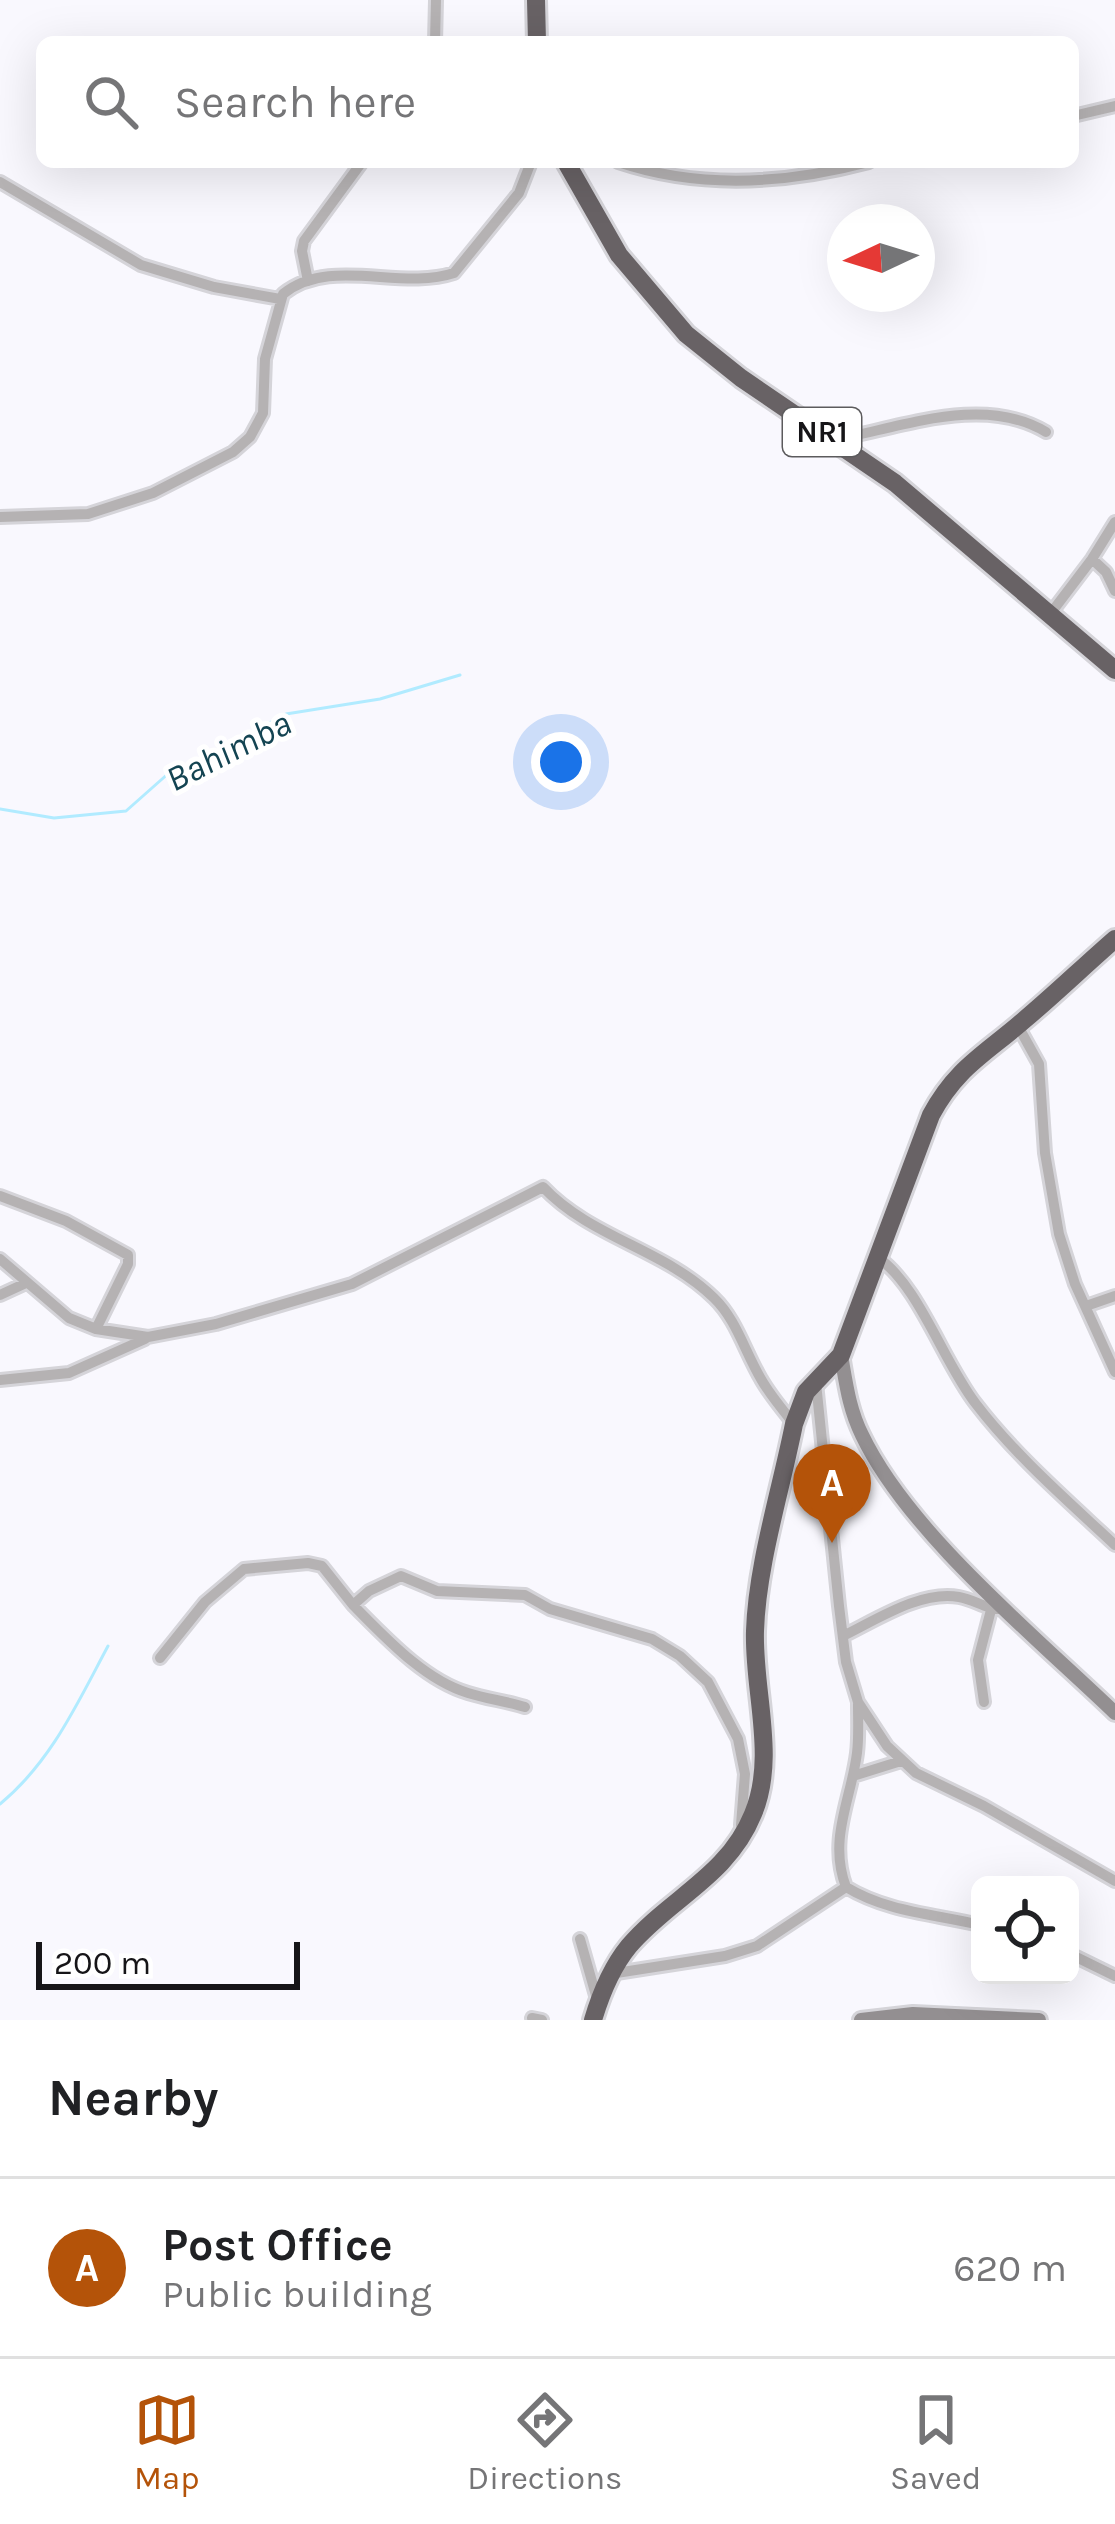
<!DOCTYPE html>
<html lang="en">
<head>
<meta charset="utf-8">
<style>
  body { margin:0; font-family:Karla,sans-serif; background:#f6f6f6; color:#202124 }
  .controls { position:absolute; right:36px; bottom:36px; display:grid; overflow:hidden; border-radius:18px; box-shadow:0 12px 48px #0002 }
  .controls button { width:108px; height:108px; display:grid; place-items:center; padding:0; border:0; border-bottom:3px solid #e0e0e0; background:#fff; color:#202124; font:60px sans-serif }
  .compass { position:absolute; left:827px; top:204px; width:108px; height:108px; border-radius:50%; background:#fff; box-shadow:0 12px 48px #0002; rotate:266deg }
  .scale { position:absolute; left:36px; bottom:30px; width:264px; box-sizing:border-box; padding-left:12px; border:6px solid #161518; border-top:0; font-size:33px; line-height:42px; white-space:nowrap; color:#161518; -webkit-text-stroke:9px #fff; paint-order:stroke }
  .you { position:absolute; left:561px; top:762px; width:42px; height:42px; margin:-30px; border:9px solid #fff; border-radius:50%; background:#1a73e8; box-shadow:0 0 0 18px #1a73e833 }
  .badge { display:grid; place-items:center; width:78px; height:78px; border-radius:50%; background:#b45309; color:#fff; font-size:39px; font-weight:700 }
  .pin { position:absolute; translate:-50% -99px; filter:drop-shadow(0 3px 6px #0008) }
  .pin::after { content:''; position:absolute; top:63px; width:42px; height:36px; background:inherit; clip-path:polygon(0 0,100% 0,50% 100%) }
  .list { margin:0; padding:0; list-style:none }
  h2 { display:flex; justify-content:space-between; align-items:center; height:156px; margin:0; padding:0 48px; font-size:51px }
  h2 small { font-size:39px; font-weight:400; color:#757577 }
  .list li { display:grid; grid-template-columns:78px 1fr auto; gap:36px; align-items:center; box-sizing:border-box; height:180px; padding:0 48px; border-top:3px solid #e0e0e0 }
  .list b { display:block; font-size:45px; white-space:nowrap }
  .list p { margin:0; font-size:39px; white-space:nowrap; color:#757577 }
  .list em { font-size:39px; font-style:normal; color:#757577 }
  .icon { flex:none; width:66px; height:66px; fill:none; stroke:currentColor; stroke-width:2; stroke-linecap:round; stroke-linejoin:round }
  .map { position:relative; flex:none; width:1115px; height:2020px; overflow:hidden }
  .search { position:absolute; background:#fff; box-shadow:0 12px 48px #0002; left:36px; right:36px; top:36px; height:132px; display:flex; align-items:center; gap:30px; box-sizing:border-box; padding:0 42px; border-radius:18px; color:#757577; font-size:45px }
  .sheet { height:336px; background:#fff }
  nav { display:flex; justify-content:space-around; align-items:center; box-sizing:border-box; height:168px; border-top:3px solid #e0e0e0; background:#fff; font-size:33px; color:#757577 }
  nav a { display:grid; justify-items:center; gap:6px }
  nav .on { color:#b45309 }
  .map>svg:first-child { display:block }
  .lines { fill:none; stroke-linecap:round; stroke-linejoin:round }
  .stream { stroke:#b1ebff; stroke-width:3 }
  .street-casing { stroke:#d5d4d9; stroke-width:16 }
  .secondary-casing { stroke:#d5d4d9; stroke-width:20 }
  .highway-casing { stroke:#d5d4d9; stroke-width:24 }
  .street { stroke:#b5b2b3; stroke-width:10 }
  .secondary { stroke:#938f91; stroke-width:14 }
  .highway { stroke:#686265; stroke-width:18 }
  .labels { text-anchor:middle; stroke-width:10; stroke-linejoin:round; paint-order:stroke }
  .shield { fill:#fff; stroke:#5c5b5d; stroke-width:3 }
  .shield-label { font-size:30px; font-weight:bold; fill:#161518 }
  .water-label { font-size:36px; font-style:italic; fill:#144452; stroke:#fff }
</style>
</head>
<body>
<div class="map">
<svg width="1115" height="2020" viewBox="0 0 1115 2020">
  <rect width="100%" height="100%" fill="#f9f8fe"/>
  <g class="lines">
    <path class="stream" d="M0 809 54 818 126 811 170 772 215 753 286 714 380 699 460 675
      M0 1804C51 1762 77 1704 108 1646"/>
    <defs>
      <path id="street" d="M435 42 436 0
        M1073 116 1115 106
        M618 162C701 190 786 184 869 162
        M0 182 141 265 214 287 280 299
        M308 281 302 251 304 241 362 162
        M833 440C900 428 983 394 1046 432
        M0 517 88 514 153 493 233 452 250 437 263 413 265 359 283 294C330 256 400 291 454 273L519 193 531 162
        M1092 559 1106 572 1115 591
        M1051 613 1092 559 1115 522
        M1018 1026 1039 1064 1045 1153 1059 1234 1075 1284 1115 1372
        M0 1196 66 1221 128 1255V1264L96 1329
        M877 1257C919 1285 943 1362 976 1404 1015 1455 1068 1501 1115 1545
        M0 1259 69 1318 96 1329 148 1337 216 1324 352 1284 543 1187C591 1238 664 1249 714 1298 736 1319 745 1352 761 1379 770 1395 782 1409 794 1424
        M0 1295 26 1283
        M1086 1306 1115 1296
        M0 1380 69 1373 145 1339
        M816 1383 839 1606 846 1662 858 1702 887 1746 916 1773 984 1806 1115 1881
        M353 1605C385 1637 424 1680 468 1693 487 1699 506 1701 525 1707
        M843 1636C876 1620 921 1590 959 1597 976 1600 986 1610 1004 1609
        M160 1658 205 1602 244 1569 308 1563 322 1566 353 1605 369 1591 401 1576 437 1591 525 1595 550 1609 652 1639 680 1656 708 1682 738 1739 745 1774 741 1825
        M984 1702 978 1660 991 1610
        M858 1704C858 1721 859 1737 857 1753 851 1800 828 1839 846 1887 887 1912 934 1914 980 1925
        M853 1776 901 1761
        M580 1939 597 1999
        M1070 1954 1115 1976
        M610 1974 725 1956 757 1946 846 1887
        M532 2018 542 2020"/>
      <path id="secondary" d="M841 1355C846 1383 849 1409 862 1435 908 1532 1036 1637 1115 1713
        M861 2020 913 2014 1039 2020"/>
      <path id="highway" d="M536 0 537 42
        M566 162 619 255 686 334 741 378 895 483 1115 670
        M593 2020C601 1993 611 1968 629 1946 670 1898 728 1876 753 1814 777 1757 753 1691 755 1631 757 1565 781 1490 794 1424L806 1392 841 1355 931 1115C956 1068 985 1054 1023 1021 1054 995 1084 966 1115 939"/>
    </defs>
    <use href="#street" class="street-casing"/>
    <use href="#secondary" class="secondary-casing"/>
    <use href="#highway" class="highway-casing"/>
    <use href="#street" class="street"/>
    <use href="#secondary" class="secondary"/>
    <use href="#highway" class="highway"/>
  </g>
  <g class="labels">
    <rect class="shield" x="783" y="408" width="78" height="48" rx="9"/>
    <g class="shield-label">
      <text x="822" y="442">NR1</text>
    </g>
    <g class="water-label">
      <text transform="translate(228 750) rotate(-27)" y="13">Bahimba</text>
    </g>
  </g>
</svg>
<div class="controls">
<button><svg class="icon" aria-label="locate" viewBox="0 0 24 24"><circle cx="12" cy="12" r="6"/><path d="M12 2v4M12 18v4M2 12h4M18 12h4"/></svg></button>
</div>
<svg class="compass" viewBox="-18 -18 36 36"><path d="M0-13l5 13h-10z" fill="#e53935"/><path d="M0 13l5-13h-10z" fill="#757577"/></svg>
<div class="scale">200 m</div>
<div class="you"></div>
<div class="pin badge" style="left:832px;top:1543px">A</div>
<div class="search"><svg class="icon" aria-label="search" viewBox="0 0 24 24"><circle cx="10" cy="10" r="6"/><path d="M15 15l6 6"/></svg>Search here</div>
</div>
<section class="sheet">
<h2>Nearby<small></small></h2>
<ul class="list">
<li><span class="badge">A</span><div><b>Post Office</b><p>Public building</p></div><em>620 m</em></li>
</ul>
</section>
<nav>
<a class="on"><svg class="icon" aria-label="map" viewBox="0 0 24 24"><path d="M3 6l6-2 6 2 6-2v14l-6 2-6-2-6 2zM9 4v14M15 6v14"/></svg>Map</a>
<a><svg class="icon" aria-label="directions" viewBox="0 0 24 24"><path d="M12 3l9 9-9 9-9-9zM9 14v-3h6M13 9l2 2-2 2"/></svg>Directions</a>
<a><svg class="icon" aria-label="saved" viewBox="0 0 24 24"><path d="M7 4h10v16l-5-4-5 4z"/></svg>Saved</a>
</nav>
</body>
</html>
